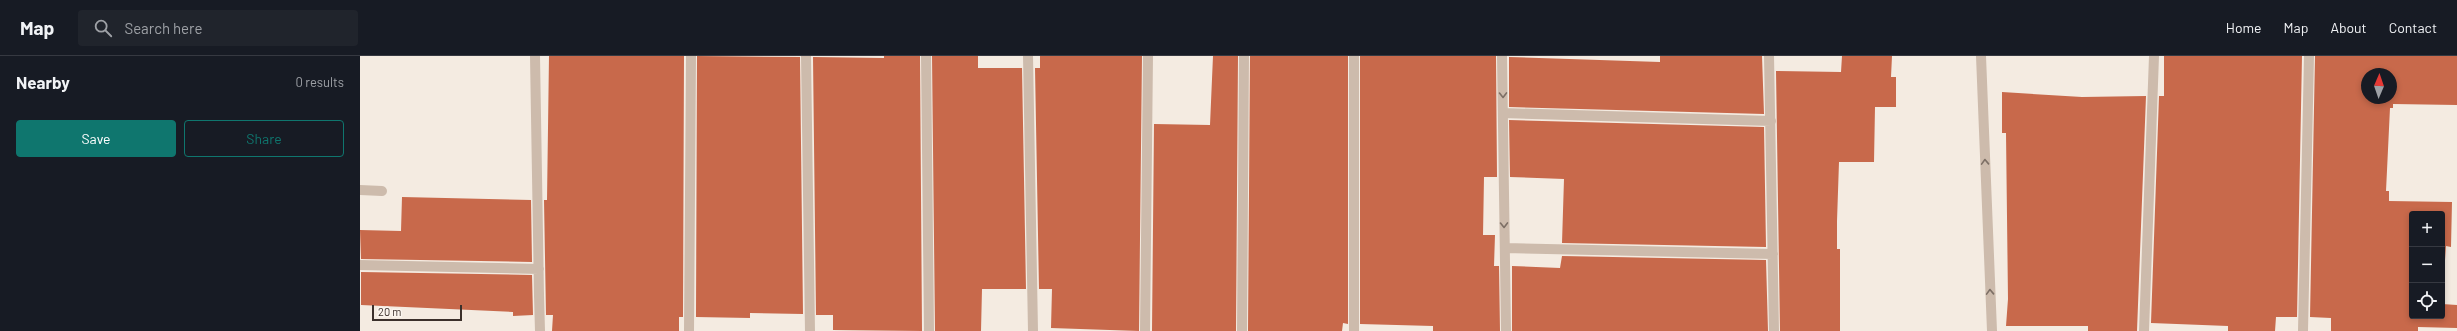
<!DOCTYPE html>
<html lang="en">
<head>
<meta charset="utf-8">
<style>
  body { margin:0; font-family:Barlow,sans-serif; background:#20242c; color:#f1f3f6 }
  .controls { position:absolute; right:12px; bottom:12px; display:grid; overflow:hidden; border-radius:4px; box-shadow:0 2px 6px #0003 }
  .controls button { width:36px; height:36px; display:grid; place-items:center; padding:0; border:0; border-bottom:1px solid #363941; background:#171b24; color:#f1f3f6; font:20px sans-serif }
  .compass { position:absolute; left:2001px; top:12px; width:36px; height:36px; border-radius:50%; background:#171b24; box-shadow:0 2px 6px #0003; rotate:2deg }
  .scale { position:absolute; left:12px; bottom:10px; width:90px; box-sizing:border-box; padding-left:4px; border:2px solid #3b302b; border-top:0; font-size:11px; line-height:14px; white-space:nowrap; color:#3b302b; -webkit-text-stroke:3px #fbf5ee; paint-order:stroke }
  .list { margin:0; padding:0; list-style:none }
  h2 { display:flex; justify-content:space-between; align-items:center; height:52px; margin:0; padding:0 16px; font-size:17px }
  h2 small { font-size:13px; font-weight:400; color:#9ea1a6 }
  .actions { display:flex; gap:8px; padding:12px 16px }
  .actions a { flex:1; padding:9px 0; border:1px solid #0f766e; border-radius:4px; text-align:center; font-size:14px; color:#0f766e }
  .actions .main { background:#0f766e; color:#fff }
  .icon { flex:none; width:22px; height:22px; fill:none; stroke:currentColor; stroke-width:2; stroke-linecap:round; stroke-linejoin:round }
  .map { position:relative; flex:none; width:2097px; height:275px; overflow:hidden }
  header { display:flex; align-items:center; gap:24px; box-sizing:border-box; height:56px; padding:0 20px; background:#171b24; border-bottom:1px solid #363941 }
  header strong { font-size:19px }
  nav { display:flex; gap:22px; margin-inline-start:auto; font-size:14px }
  .search { width:280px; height:36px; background:#20242c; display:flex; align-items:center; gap:10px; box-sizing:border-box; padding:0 14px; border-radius:4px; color:#9ea1a6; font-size:15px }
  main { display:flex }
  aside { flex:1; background:#171b24 }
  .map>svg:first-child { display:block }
  .building { fill:#c8694b; fill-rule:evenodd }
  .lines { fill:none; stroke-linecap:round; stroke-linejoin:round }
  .lane { stroke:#cdbbac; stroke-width:10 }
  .street { stroke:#cdbbac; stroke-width:10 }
  .oneway { stroke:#7d6f65 }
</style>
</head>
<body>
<header>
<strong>Map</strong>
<div class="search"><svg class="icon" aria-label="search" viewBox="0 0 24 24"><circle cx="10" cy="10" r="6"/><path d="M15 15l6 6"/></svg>Search here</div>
<nav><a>Home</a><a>Map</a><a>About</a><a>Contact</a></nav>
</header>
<main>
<aside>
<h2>Nearby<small>0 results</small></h2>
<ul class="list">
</ul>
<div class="actions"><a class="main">Save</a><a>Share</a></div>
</aside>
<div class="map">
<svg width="2097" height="275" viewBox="0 0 2097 275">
  <rect width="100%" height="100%" fill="#f4ebe1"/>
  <path class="building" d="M189 0H324L323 261H319V275H192L193 259H186L184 144H187Z
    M337 0 440 1 443 258 390 257V262L336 261Z
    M524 0H560L562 275 473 274V259H456L453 1 524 2Z
    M572 0H618V12H662L666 233H622L621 275H575Z
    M680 0H782L779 275 691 272 692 233H679L675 12H680Z
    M853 0H878L876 275H792L794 68 850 69Z
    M890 0H988V268L983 267 982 275H888Z
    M1000 0H1136L1137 121H1124L1123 179H1135L1134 210H1139L1140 275H1073V270L1000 268Z
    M1300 0H1402L1404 58 1149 51V1L1300 6Z
    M1482 0H1532L1531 21H1536V51H1515L1514 106H1479L1477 165V193H1480V275H1420L1416 15 1481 16Z
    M1804 0H1942L1937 261H1916L1915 275H1868V270L1791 267 1799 40H1804Z
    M1955 0H2097V49L2033 48V52H2030L2026 135H2029V145L2092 146 2091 191 2086 190 2082 248 2097 249V272L2058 271V275H1971V262L1950 261ZM2007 18H2031V42H2007ZM2052 158H2082V260H2052Z
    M1642 36 1722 41 1786 40 1777 275H1728V270H1646L1648 243 1646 77H1642Z
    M1149 64 1404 71 1406 191 1202 187 1204 123 1150 121Z
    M42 141 171 144 172 206 1 203 0 174 41 175Z
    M1202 200 1406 204 1408 275H1152V210L1200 212Z
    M1 216 172 219 173 259 153 260V256L1 249Z"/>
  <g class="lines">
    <path class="lane" d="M0 134 22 135
      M179 239 180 275"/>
    <path class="street" d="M175 0 179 239
      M446 0 450 275
      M566 0 569 275
      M668 0 673 275
      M994 0V275
      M1142 0 1146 275
      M1409 0 1414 275
      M1621 0 1632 275
      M1143 57 1411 65
      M1145 192 1413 198
      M0 209 179 213
      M329 275 331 0
      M785 275 788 0
      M882 275 884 0
      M1784 275 1794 0
      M1943 275 1949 0"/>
  </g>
  <defs><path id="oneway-chevron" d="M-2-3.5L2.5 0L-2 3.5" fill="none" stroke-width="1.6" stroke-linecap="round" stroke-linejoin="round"/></defs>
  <g class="oneway">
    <use href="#oneway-chevron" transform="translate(1143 39) rotate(89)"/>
    <use href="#oneway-chevron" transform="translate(1625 106) rotate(-92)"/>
    <use href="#oneway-chevron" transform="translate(1144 169) rotate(89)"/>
    <use href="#oneway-chevron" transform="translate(1630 236) rotate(-92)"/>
  </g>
</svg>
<div class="controls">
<button>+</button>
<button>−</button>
<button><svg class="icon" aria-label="locate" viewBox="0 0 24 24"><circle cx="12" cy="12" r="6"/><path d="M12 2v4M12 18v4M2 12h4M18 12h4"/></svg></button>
</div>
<svg class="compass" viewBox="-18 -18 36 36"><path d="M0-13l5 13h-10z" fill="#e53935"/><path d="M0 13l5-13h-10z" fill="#9ea1a6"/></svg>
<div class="scale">20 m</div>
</div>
</main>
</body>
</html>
